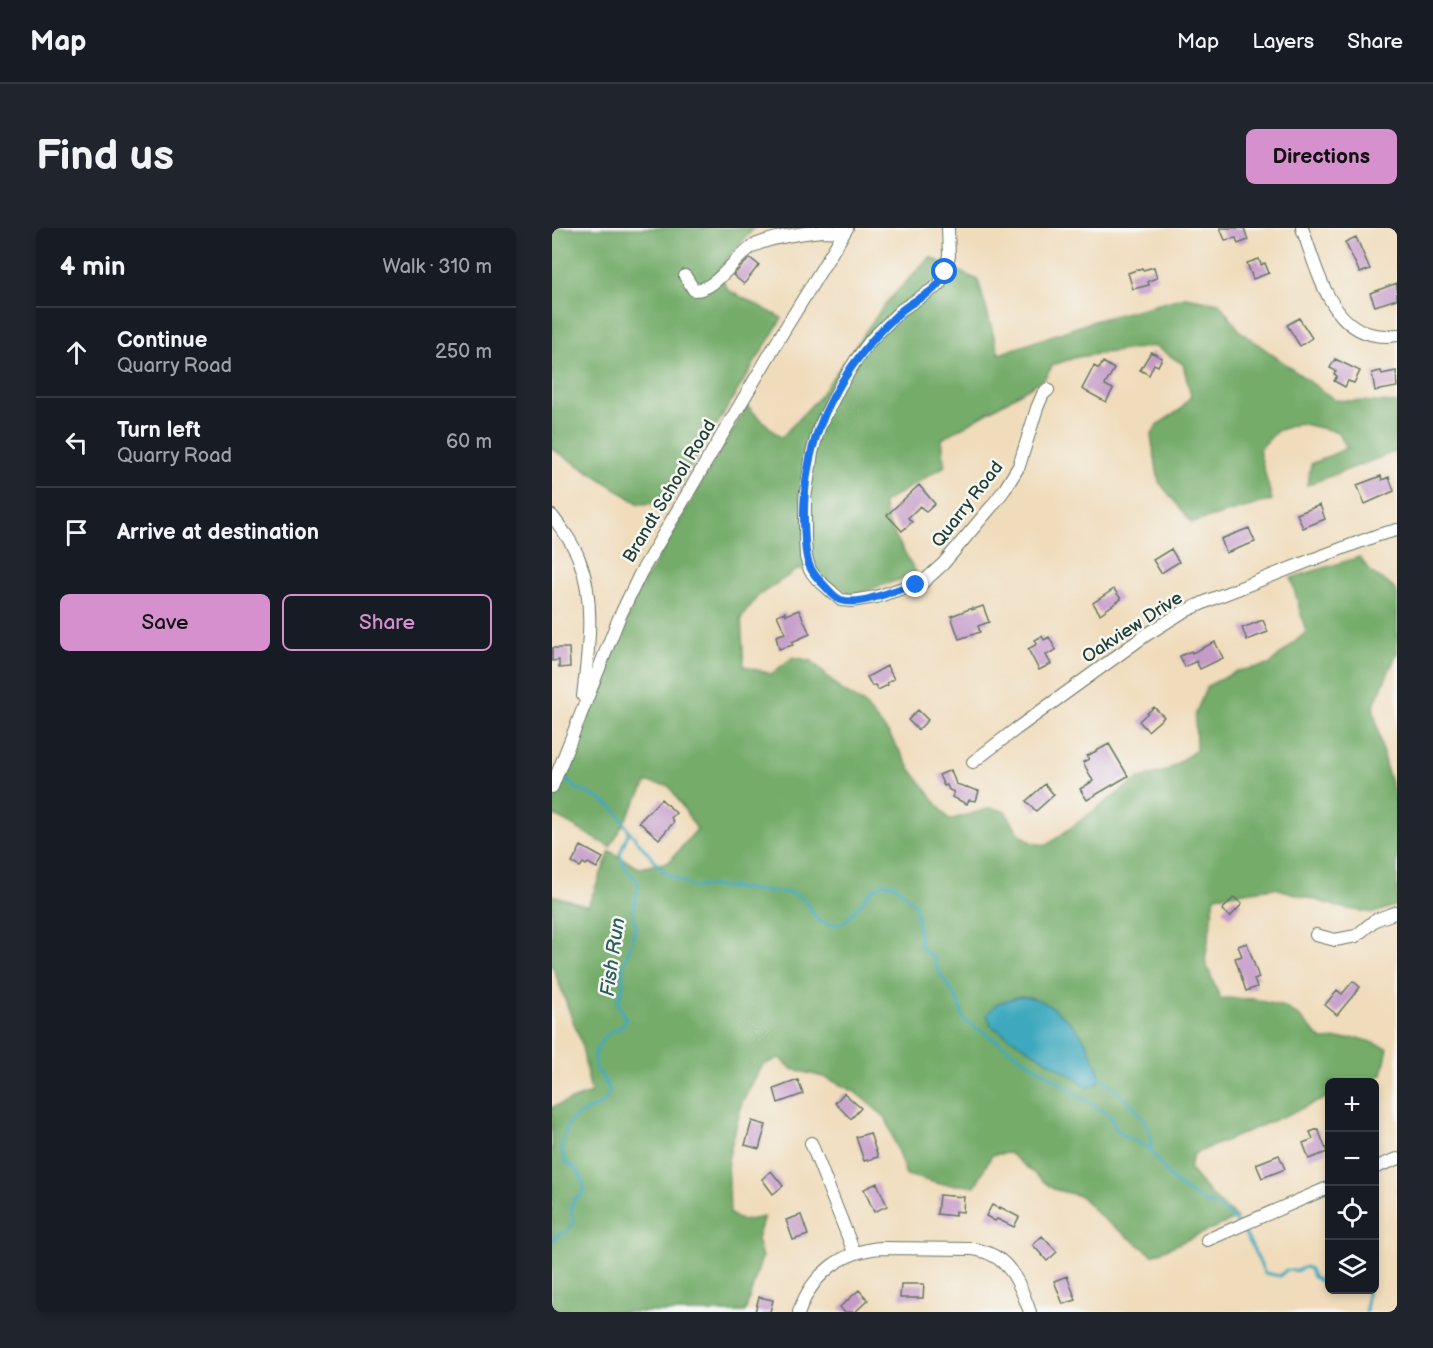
<!DOCTYPE html>
<html lang="en">
<head>
<meta charset="utf-8">
<style>
  body { margin:0; font-family:"Balsamiq Sans",sans-serif; background:#20242c; color:#f1f3f6 }
  .controls { position:absolute; right:18px; bottom:18px; display:grid; overflow:hidden; border-radius:9px; box-shadow:0 3px 9px #0003 }
  .controls button { width:54px; height:54px; display:grid; place-items:center; padding:0; border:0; border-bottom:2px solid #363941; background:#171b24; color:#f1f3f6; font:30px sans-serif }
  .stop { position:absolute; width:18px; height:18px; margin:-14px; border:4px solid #1a73e8; border-radius:50%; background:#fff }
  .stop.end { background:#1a73e8; border-color:#fff; box-shadow:0 2px 6px #0008 }
  .list { margin:0; padding:0; list-style:none }
  h2 { display:flex; justify-content:space-between; align-items:center; height:78px; margin:0; padding:0 24px; font-size:26px }
  h2 small { font-size:20px; font-weight:400; color:#9ea1a6 }
  .list li { display:grid; grid-template-columns:39px 1fr auto; gap:18px; align-items:center; box-sizing:border-box; height:90px; padding:0 24px; border-top:2px solid #363941 }
  .list b { display:block; font-size:22px; white-space:nowrap }
  .list p { margin:0; font-size:20px; white-space:nowrap; color:#9ea1a6 }
  .list em { font-size:20px; font-style:normal; color:#9ea1a6 }
  .actions { display:flex; gap:12px; padding:18px 24px }
  .actions a { flex:1; padding:14px 0; border:2px solid #d690ce; border-radius:9px; text-align:center; font-size:21px; color:#d690ce }
  .actions .main { background:#d690ce; color:#111 }
  .icon { flex:none; width:33px; height:33px; fill:none; stroke:currentColor; stroke-width:2; stroke-linecap:round; stroke-linejoin:round }
  .map { position:relative; flex:none; width:845px; height:1084px; overflow:hidden; border-radius:9px }
  header { display:flex; align-items:center; gap:36px; box-sizing:border-box; height:84px; padding:0 30px; background:#171b24; border-bottom:2px solid #363941 }
  header strong { font-size:28px }
  nav { display:flex; gap:33px; margin-inline-start:auto; font-size:21px }
  .intro { display:flex; align-items:center; justify-content:space-between; box-sizing:border-box; height:144px; padding:0 36px }
  h1 { margin:0; font-size:42px }
  .button { padding:15px 27px; border-radius:9px; background:#d690ce; color:#111; font-size:21px; font-weight:700 }
  main { display:flex; gap:36px; padding:0 36px }
  aside { flex:1; background:#171b24; border-radius:9px; box-shadow:0 3px 9px #0003 }
  .map>svg:first-child { display:block }
  .forest { fill:#74ac6a; stroke:#4a744f; stroke-width:1.5 }
  .water { fill:#3ea8be; stroke:#2e7279; stroke-width:1.5 }
  .lines { fill:none; stroke-linecap:round; stroke-linejoin:round }
  .stream { stroke:#3ea8be; stroke-width:3 }
  .building { fill:#c59bc9 }
  .minor-casing { stroke:#687563; stroke-width:14 }
  .minor { stroke:#fff; stroke-width:12 }
  .route { stroke:#1a73e8; stroke-width:8 }
  .labels { text-anchor:middle; stroke-width:5; stroke-linejoin:round; paint-order:stroke }
  .street-label { font-size:18px; fill:#1f3d34; stroke:#f6f6f2 }
  .water-label { font-size:20px; font-style:italic; fill:#285d5d; stroke:#f6f6f2 }
</style>
</head>
<body>
<header>
<strong>Map</strong>
<nav><a>Map</a><a>Layers</a><a>Share</a></nav>
</header>
<div class="intro"><h1>Find us</h1><a class="button">Directions</a></div>
<main>
<aside>
<h2>4 min<small>Walk · 310 m</small></h2>
<ul class="list">
<li><svg class="icon" aria-label="ahead" viewBox="0 0 24 24"><path d="M12 20V5M6 11l6-6 6 6"/></svg><div><b>Continue</b><p>Quarry Road</p></div><em>250 m</em></li>
<li><svg class="icon" aria-label="left" viewBox="0 0 24 24"><path d="M17 20v-9H6M10 6l-5 5 5 5"/></svg><div><b>Turn left</b><p>Quarry Road</p></div><em>60 m</em></li>
<li><svg class="icon" aria-label="arrive" viewBox="0 0 24 24"><path d="M6 21V4h12l-3 4 3 4H6"/></svg><div><b>Arrive at destination</b></div></li>
</ul>
<div class="actions"><a class="main">Save</a><a>Share</a></div>
</aside>
<div class="map">
<svg width="845" height="1084" viewBox="0 0 845 1084">
  <rect width="100%" height="100%" fill="#f6f6f2"/>
  <filter id="ink" filterUnits="userSpaceOnUse"><feTurbulence type="fractalNoise" baseFrequency=".0167" numOctaves="2"/><feDisplacementMap in="SourceGraphic" scale="12" xChannelSelector="R" yChannelSelector="G"/><feConvolveMatrix kernelMatrix="1 2 1 2 8 2 1 2 1" color-interpolation-filters="sRGB"/></filter>
  <filter id="wash" filterUnits="userSpaceOnUse"><feTurbulence type="fractalNoise" baseFrequency=".008" numOctaves="4" result="noise"/><feDisplacementMap in="SourceGraphic" scale="24" xChannelSelector="R" yChannelSelector="G"/><feGaussianBlur stdDeviation="1.35" result="paint"/><feColorMatrix in="noise" values="0 0 0 0 0 0 0 0 0 0 0 0 0 0 0 0 0 1.4 0 .05"/><feComposite in="paint" operator="in"/></filter>
  <g filter="url(#wash)">
    <rect width="100%" height="100%" fill="#f0dcbb"/>
    <path class="forest" d="M0 0H202L166 42 176 62 230 90 117 275 87 276 46 249 0 221Z
      M378 29 426 52 447 126 545 92 633 69 667 75 688 103 783 172 845 175V223L755 257 759 236 795 220 786 204 747 195 725 203 707 222 720 272 640 295 607 254 599 208 606 196 628 182 639 168 631 136 603 118 525 129 501 137 492 151 390 211 393 238 331 275 336 295 365 346 300 367 287 358 248 340 206 368 189 390 192 438 219 446 241 429 260 433 288 461 311 475 337 506 358 540 397 592 439 580 453 583 466 604 480 615 495 617 587 550 614 543 644 522 643 487 655 458 685 443 717 437 754 404 739 350 807 329 819 344 841 359 845 366V425L821 479 833 536 845 574V677L822 685 790 680 723 660 663 668 653 733 668 770 701 771 733 779 749 790 770 812 807 810 836 820 830 847 812 854H778L777 869 642 926 637 940 658 966 685 990 601 1027 551 991 528 968 501 961 457 925 440 927 423 958 388 956 354 947 334 890 303 864 275 850 240 841 228 830 211 837 190 874 176 932 178 986 191 993 212 989 205 1011 210 1029 193 1084H0V879L39 865 29 814 0 737V667L36 678 58 623 87 640 117 634 145 601 117 558 95 554 58 619 0 586V579L88 360 195 178 229 210 266 170 334 75Z"/>
    <path class="water" d="M468 768C484 769 493 774 506 784 532 803 538 820 549 849L545 856 536 860 523 850 439 798 435 786 446 775Z"/>
    <g class="lines">
      <path class="stream" d="M77 603 112 644 141 659 161 658 239 665 247 668 256 676 265 692 279 697 292 695 320 662 332 655 343 657 363 676 369 720 382 730 386 742 406 773 412 793 431 804 558 888 564 901 574 909 598 921 616 947 629 960 650 973 666 979 680 989 685 995
        M548 848C566 864 607 894 598 921
        M689 1000C699 1013 705 1030 713 1045L728 1048 734 1042 744 1043 753 1039 758 1041 761 1049 769 1054 778 1047
        M0 1014 5 1007 14 1004 22 994 19 982 22 971 29 968 33 962 30 952 25 942 13 933 10 922 11 910 19 892 38 881 48 877 55 870 58 863 50 848 43 840V825L50 812 55 806 68 800 74 792 65 773C73 761 71 750 70 737L74 731 84 698 81 689 84 667 87 657C84 651 82 649 77 645 72 639 70 632 68 625L77 603 64 582 48 571 24 560 7 546
        M814 1084 815 1062"/>
    </g>
    <g id="blocks">
      <path class="building" d="M668 0H692L696 12 686 16 684 10 673 12Z
        M804 9 818 41 808 45 793 14Z
        M198 30 207 37 192 56 181 47Z
        M707 31 709 37 713 35 717 45 701 51 695 35Z
        M602 39 605 50 596 53 597 57 581 61 576 45 590 40 591 42Z
        M845 55V71L823 78 818 65Z
        M747 90 760 110 748 118 735 97Z
        M599 124 610 130 606 138 602 136 597 147 588 142Z
        M783 131 808 143 802 155 796 153 793 159 782 153 785 148 782 146 784 143 778 140Z
        M551 134 562 141 553 157 561 161 554 174 530 161 542 138 547 141Z
        M829 143 830 146 844 143 845 159 823 163 820 145Z
        M829 248 830 252 837 249 842 263 813 276 805 257Z
        M367 257 383 276 374 284 368 278 356 290 360 294 350 303 335 287Z
        M768 277 773 291 751 300 745 286Z
        M697 300 703 314 674 325 669 311Z
        M619 321 627 334 609 345 601 332Z
        M562 361 569 371 548 386 541 375Z
        M431 378 437 394 426 398 428 404 407 411 399 388 420 380V382Z
        M247 382 258 406 240 414 241 417 227 421 224 408 233 405 225 387 233 384 234 387Z
        M711 392 716 404 695 412 690 400Z
        M490 408 492 412 497 409 504 422 494 427 499 436 487 442 476 421 485 416 483 412Z
        M663 414 671 430 648 441 644 433 633 439 628 428 639 423 640 425Z
        M0 420H17L18 439 7 440V432L0 433Z
        M335 438 342 451 335 455 336 457 326 462 323 457 320 458 315 449Z
        M602 479 612 489 596 503 587 493Z
        M366 482 376 492 366 502 356 492Z
        M557 516 576 548 535 572 528 561 541 553 531 534 537 531 535 528Z
        M399 542 404 556 427 563 424 573 417 572 415 576 400 569 402 564 397 562 395 557 392 558 387 547Z
        M493 556 502 567 484 583 474 573Z
        M109 571 124 585 119 590 122 594 107 611 87 594Z
        M29 618 51 630 45 640 36 635 34 637 31 635 28 639 20 635Z
        M682 669 690 676 678 689 670 682Z
        M695 715 707 750 702 752 705 759 694 763 683 730 690 728 686 718Z
        M801 753 808 759 785 787 773 777 785 762 790 766Z
        M246 852 251 866 226 875 222 861Z
        M292 865 309 880 299 891 283 875Z
        M200 893 214 897 207 921 193 917Z
        M766 901 775 924 757 931 751 915 761 911 758 904Z
        M318 905 326 929 312 933 304 909Z
        M727 927 733 941 710 950 704 936Z
        M219 943 231 958 221 966 210 951Z
        M325 955 335 978 322 984 312 961Z
        M387 967 412 969 411 984 403 983V988L385 986Z
        M440 977 448 981V979L467 989 462 999 445 991 443 993 434 988Z
        M249 987 256 1007 241 1012 234 992Z
        M490 1008 505 1024 495 1033 481 1017Z
        M515 1048 524 1072 511 1076 502 1053Z
        M349 1056H372L371 1070H348Z
        M307 1062 316 1072 303 1084H292L288 1079Z
        M207 1069 221 1072 218 1084H203Z"/>
    </g>
  </g>
  <g filter="url(#ink)">
    <use href="#blocks" fill-opacity="0" stroke="#687563" stroke-width="1.5"/>
    <g class="lines">
      <defs>
        <path id="minor" d="M396 0 397 28 393 44 387 57 349 82 319 112 304 132 288 158 267 200 260 225 253 270V310L254 329 258 342 265 351 289 372 299 373 324 369 357 358 369 356 391 336 440 278 453 261 467 238 485 180 491 166 496 162
          M750 0C767 46 781 117 845 107
          M133 48 142 62C164 63 183 28 201 18 220 9 250 5 270 3 278 3 286 4 293 3
          M0 288C10 301 21 315 27 331 44 374 36 424 31 468
          M421 534 464 501 594 407 631 384 660 371 762 331 826 307 845 302
          M0 559 67 390 88 346 231 104 295 0
          M764 707 783 712 804 708 823 692 845 684
          M259 915 302 1024
          M822 940 845 931
          M655 1012 778 959
          M247 1084C260 1046 290 1023 329 1020L421 1021C457 1026 467 1054 478 1084"/>
      </defs>
      <use href="#minor" class="minor-casing"/>
      <use href="#minor" class="minor"/>
    </g>
  </g>
  <g class="lines" filter="url(#ink)">
    <path class="route" d="M364 357C343 360 310 379 289 372 282 370 277 362 272 357 257 343 254 333 253 313 250 276 254 235 267 200 283 157 313 116 347 85 363 69 385 67 393 44"/>
  </g>
  <g class="labels">
    <g class="street-label">
      <text transform="translate(117 263) rotate(-59)" y="6">Brandt School Road</text>
      <text transform="translate(415 276) rotate(-52)" y="6">Quarry Road</text>
      <text transform="translate(580 399) rotate(-33)" y="6">Oakview Drive</text>
    </g>
    <g class="water-label">
      <text transform="translate(60 729) rotate(-82)" y="7">Fish Run</text>
    </g>
  </g>
</svg>
<div class="controls">
<button>+</button>
<button>−</button>
<button><svg class="icon" aria-label="locate" viewBox="0 0 24 24"><circle cx="12" cy="12" r="6"/><path d="M12 2v4M12 18v4M2 12h4M18 12h4"/></svg></button>
<button><svg class="icon" aria-label="layers" viewBox="0 0 24 24"><path d="M12 4l9 5-9 5-9-5zM3 14l9 5 9-5"/></svg></button>
</div>
<div class="stop" style="left:393px;top:44px"></div>
<div class="stop end" style="left:364px;top:357px"></div>
</div>
</main>
</body>
</html>
